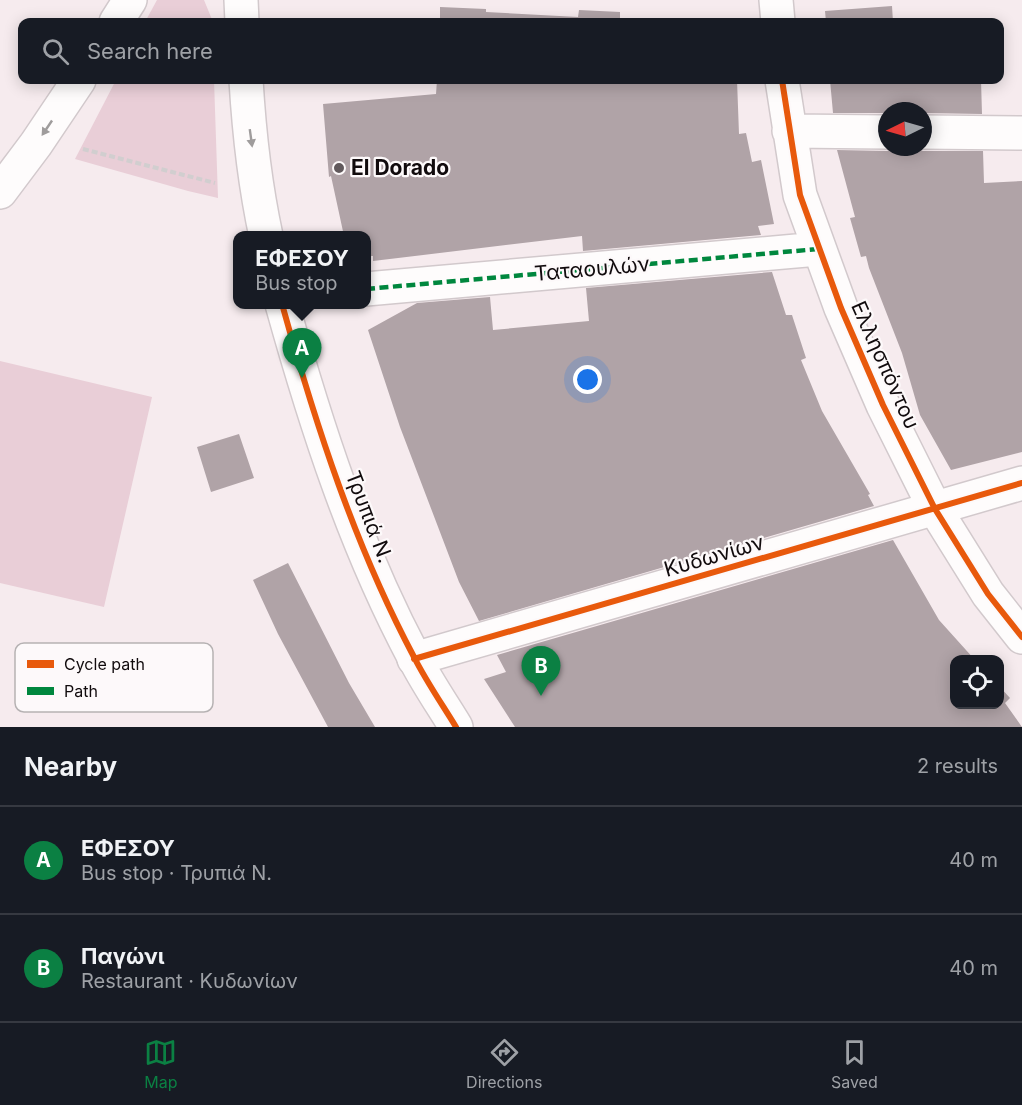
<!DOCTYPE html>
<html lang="en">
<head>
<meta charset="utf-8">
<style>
  body { margin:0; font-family:Inter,sans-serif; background:#20242c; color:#f1f3f6 }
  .controls { position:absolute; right:18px; bottom:18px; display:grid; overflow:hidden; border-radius:12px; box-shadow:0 3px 15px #0003 }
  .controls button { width:54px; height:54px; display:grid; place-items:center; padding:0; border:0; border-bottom:2px solid #363941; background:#171b24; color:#f1f3f6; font:30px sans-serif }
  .compass { position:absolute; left:878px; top:102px; width:54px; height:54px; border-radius:50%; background:#171b24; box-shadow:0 3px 15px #0003; rotate:265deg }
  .you { position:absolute; left:588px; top:380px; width:21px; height:21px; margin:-15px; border:4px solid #fff; border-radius:50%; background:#1a73e8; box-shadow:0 0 0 9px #1a73e833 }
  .badge { display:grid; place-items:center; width:39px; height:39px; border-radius:50%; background:#0b8043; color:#fff; font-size:20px; font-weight:700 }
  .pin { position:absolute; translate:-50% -50px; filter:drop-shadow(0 2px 3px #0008) }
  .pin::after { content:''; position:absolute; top:32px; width:21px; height:18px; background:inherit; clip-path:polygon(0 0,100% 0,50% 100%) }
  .popup { position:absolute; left:233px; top:231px; width:138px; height:78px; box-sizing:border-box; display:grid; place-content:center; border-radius:12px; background:#171b24; filter:drop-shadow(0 2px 4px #0005); font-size:20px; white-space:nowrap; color:#9ea1a6 }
  .popup b { font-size:22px; color:#f1f3f6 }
  .popup::after { content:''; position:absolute; left:50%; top:100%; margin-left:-12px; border:12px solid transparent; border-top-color:#171b24 }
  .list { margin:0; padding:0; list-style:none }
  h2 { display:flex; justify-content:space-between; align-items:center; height:78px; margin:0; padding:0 24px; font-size:26px }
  h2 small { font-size:20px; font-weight:400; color:#9ea1a6 }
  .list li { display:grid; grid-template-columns:39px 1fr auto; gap:18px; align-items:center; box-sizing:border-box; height:108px; padding:0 24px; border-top:2px solid #363941 }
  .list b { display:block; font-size:22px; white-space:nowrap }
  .list p { margin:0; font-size:20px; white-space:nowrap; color:#9ea1a6 }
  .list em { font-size:20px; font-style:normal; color:#9ea1a6 }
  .icon { flex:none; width:33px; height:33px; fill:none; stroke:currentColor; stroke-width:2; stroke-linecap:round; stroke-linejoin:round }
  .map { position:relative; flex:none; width:1022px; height:727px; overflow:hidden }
  .search { position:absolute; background:#171b24; box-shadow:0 3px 15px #0003; left:18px; right:18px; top:18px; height:66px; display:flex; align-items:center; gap:15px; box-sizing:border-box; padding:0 21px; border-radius:12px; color:#9ea1a6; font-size:22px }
  .sheet { height:294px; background:#171b24 }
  nav { display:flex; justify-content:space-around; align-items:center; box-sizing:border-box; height:84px; border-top:2px solid #363941; background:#171b24; font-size:16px; color:#9ea1a6 }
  nav a { display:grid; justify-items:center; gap:3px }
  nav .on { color:#0b8043 }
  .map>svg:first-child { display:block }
  .green { fill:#e9ced7 }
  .building { fill:#b0a3a7 }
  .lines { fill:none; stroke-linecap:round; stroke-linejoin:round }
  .street-casing { stroke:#d2c9cc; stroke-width:36 }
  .secondary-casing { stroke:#d2c9cc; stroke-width:36 }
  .path { stroke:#d1cecf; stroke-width:4; stroke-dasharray:6 3; stroke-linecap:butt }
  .street { stroke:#fefcfc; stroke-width:33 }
  .secondary { stroke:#fefcfc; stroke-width:33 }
  .quiet { stroke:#00873e; stroke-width:4.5; stroke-dasharray:9 4.5; stroke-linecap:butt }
  .cycleway-casing { stroke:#fdf9fa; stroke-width:10 }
  .cycleway { stroke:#e8590c; stroke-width:6 }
  .oneway { fill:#9f9c9c }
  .poi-dot { fill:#61595c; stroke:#fdf9fa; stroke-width:2 }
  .labels { text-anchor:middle; stroke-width:4.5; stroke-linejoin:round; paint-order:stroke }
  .poi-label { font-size:21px; font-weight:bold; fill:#110b0d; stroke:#fdf9fa; text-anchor:start }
  .street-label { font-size:21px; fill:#110b0d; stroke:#fdf9fa }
  .key { fill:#fdf9fa; stroke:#b6b2b3; stroke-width:1.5 }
  .key-label { font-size:16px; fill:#110b0d }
</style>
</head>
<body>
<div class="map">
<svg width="1022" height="727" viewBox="0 0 1022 727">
  <rect width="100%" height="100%" fill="#f6ebee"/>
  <path class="green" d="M157 0H204L213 22H145Z
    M116 80H214L218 198 188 191 75 159Z
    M0 361 152 397 104 607 0 583Z"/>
  <path class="building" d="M892 6 893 22H826L825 11Z
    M440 7 486 9V12L578 17 579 10 620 12V22H440Z
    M437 80H737L739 134 746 133 752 162 761 160 774 224 758 226 761 235 583 251 582 236 373 261V256H366V236H344L331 176 329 177 323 104 436 94Z
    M830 80H981L982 114 923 113V111H887V113H833Z
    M898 147H912L923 151H983L984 183 1022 181V452L951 470 920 415 902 353 869 268 866 256 861 257 850 218 855 217 837 150 887 151Z
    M772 272 786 315H792L806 358 801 360 822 411 870 494 868 495 874 506 479 621 459 582 400 427 368 330 417 303 490 297 493 330 589 321 586 288Z
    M239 434 254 478 211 492 197 447Z
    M893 540 939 620 975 660H954V705H999V686L1010 698 1005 703 1022 727H515L484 679 506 672 497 655Z
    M288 563 349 683 375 727H328L278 634 253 580Z"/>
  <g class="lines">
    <defs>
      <path id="street" d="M776 0 778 22
        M782 80 800 195 841 308 883 405 935 509 988 594 1022 637
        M789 131 887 132
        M923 132 1022 133
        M366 289 818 249
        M414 659 1022 483"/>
      <path id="secondary" d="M241 0 242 22
        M116 22 130 0
        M246 80C249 131 255 185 266 236
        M0 192 36 144 79 80
        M282 304C316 426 355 546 414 657 426 681 442 704 456 727"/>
    </defs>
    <use href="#street" class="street-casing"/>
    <use href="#secondary" class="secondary-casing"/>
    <path class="path" d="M83 149 215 183"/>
    <use href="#street" class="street"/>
    <use href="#secondary" class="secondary"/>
    <path class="quiet" d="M366 289 818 249"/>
    <defs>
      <path id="cycleway" d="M782 80 800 195 841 308 883 405 935 509 988 594 1022 637
        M282 304C316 426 355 546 414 657 426 681 442 704 456 727
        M414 659 1022 483"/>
    </defs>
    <use href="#cycleway" class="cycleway-casing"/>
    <use href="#cycleway" class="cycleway"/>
  </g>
  <defs><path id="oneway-solid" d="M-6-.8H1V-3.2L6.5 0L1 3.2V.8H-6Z" transform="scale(1.5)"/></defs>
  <g class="oneway">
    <use href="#oneway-solid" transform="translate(47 128) rotate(124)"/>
    <use href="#oneway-solid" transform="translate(251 138) rotate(82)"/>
  </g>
  <circle class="poi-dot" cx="339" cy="168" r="6"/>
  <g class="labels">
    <g class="poi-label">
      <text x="351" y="175">El Dorado</text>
    </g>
    <g class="street-label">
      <text transform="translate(592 269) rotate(-5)" y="7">Ταταουλών</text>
      <text transform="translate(885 365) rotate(66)" y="7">Ελλησπόντου</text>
      <text transform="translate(369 517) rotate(69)" y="7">Τρυπιά Ν.</text>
      <text transform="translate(714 556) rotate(-16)" y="7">Κυδωνίων</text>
    </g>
  </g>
  <rect x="15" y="643" width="198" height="69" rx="9" class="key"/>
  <rect x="27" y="660" width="27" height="8" fill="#e8590c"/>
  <rect x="27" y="687" width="27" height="8" fill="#00873e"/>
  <g class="key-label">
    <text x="64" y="670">Cycle path</text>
    <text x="64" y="697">Path</text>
  </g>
</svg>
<div class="controls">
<button><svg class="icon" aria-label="locate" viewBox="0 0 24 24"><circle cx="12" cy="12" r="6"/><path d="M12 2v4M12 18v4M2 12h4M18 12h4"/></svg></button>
</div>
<svg class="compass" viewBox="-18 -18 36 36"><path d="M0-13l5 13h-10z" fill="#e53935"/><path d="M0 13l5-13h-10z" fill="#9ea1a6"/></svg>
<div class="you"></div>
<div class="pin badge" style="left:302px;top:378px">A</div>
<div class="popup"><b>ΕΦΕΣΟΥ</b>Bus stop</div>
<div class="pin badge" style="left:541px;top:696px">B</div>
<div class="search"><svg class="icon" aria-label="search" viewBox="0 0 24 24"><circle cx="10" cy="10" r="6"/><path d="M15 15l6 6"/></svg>Search here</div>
</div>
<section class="sheet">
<h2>Nearby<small>2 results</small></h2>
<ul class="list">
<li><span class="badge">A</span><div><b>ΕΦΕΣΟΥ</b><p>Bus stop · Τρυπιά Ν.</p></div><em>40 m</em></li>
<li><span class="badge">B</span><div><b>Παγώνι</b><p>Restaurant · Κυδωνίων</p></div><em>40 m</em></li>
</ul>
</section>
<nav>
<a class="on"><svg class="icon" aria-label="map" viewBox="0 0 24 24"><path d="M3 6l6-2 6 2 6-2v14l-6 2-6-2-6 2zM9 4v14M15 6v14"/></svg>Map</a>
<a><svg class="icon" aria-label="directions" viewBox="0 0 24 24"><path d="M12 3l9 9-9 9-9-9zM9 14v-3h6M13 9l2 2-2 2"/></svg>Directions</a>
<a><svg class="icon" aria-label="saved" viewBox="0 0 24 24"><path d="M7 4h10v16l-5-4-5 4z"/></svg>Saved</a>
</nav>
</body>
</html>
